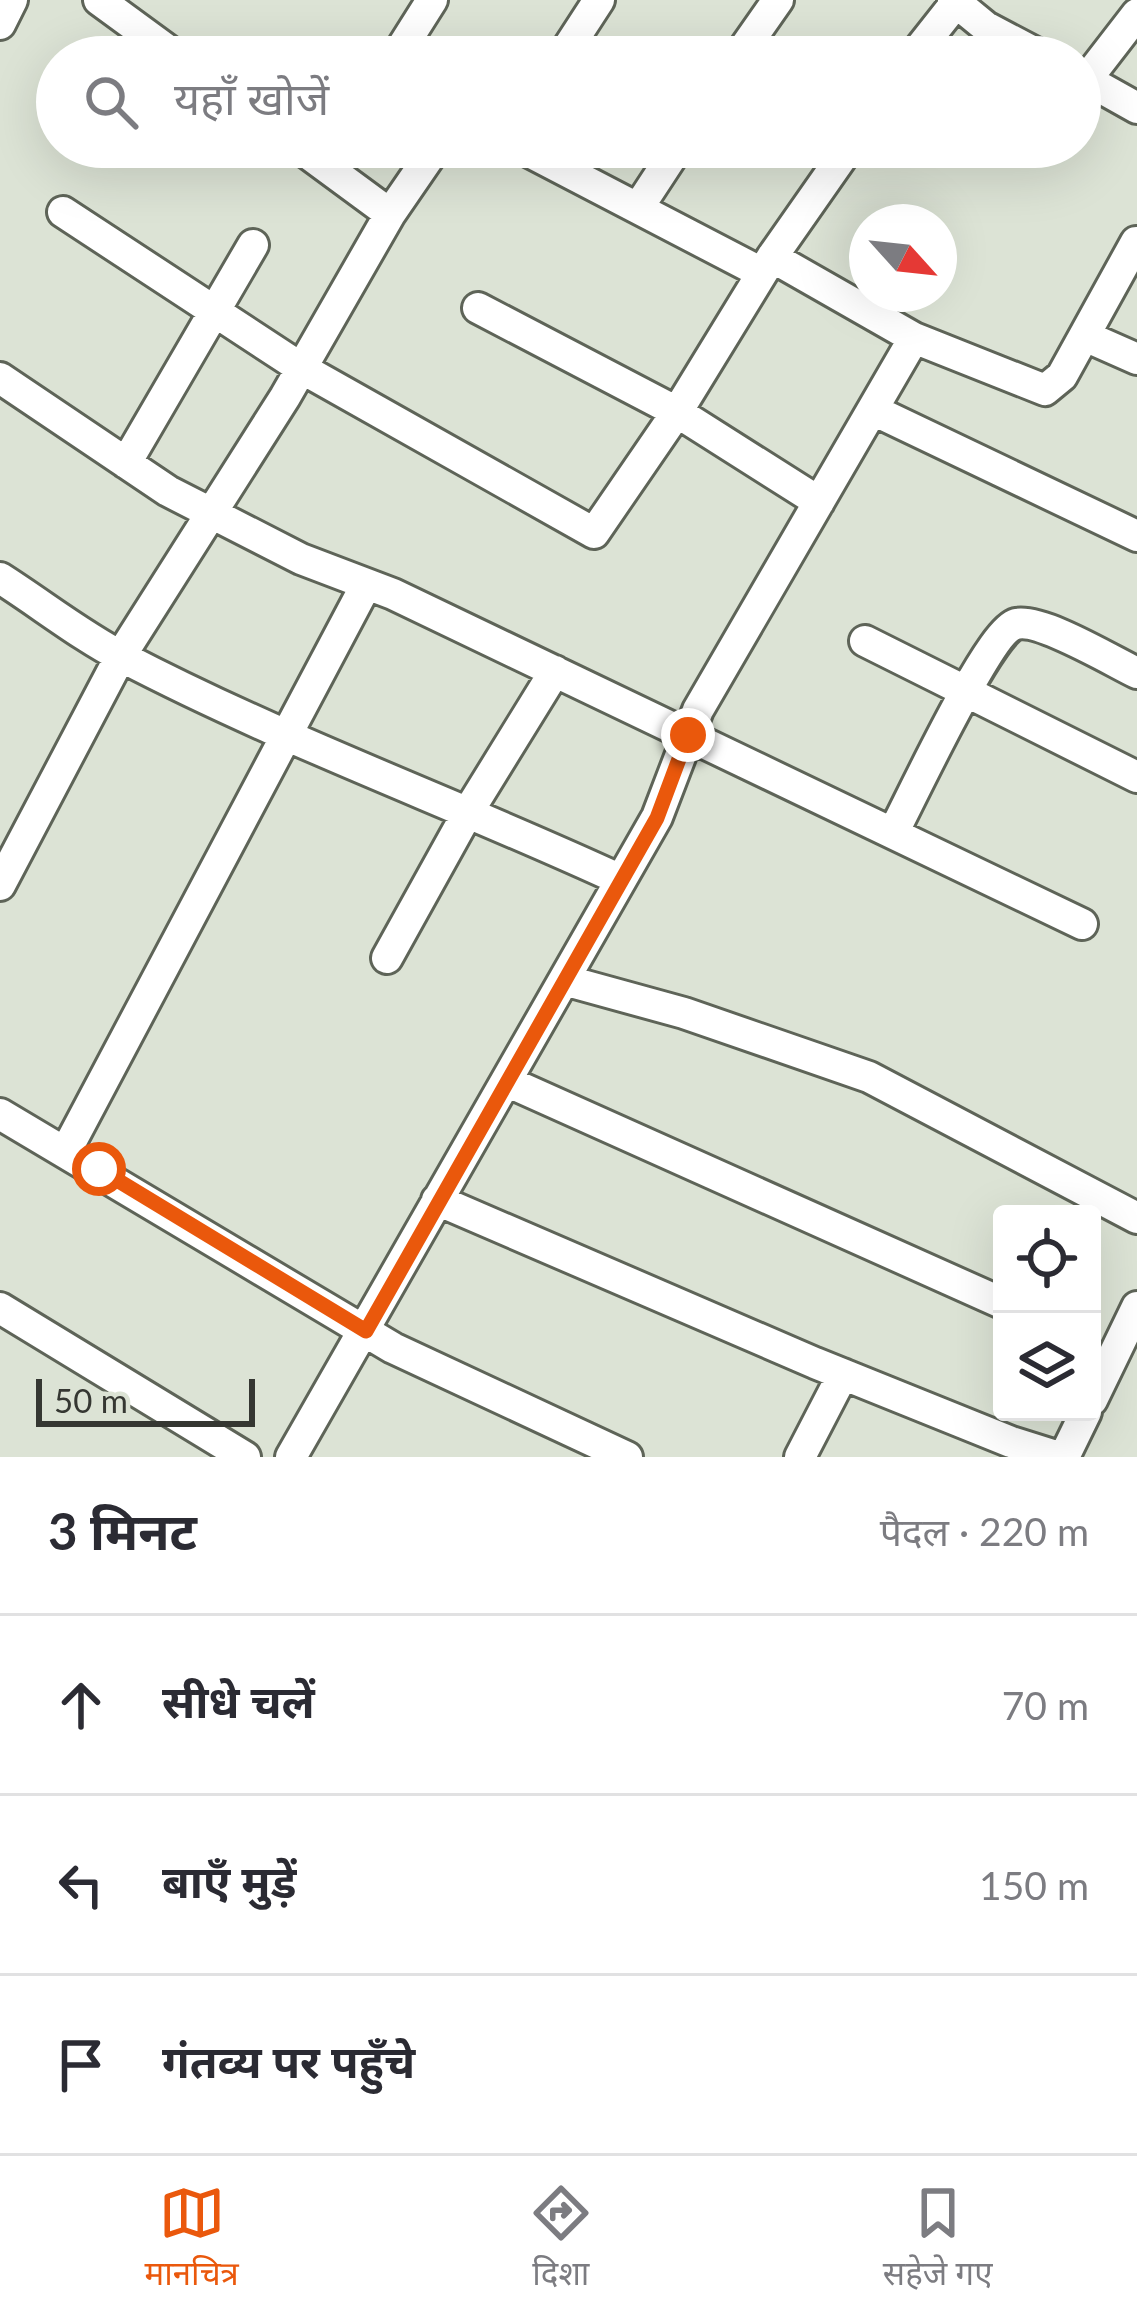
<!DOCTYPE html>
<html lang="hi">
<head>
<meta charset="utf-8">
<style>
  body { margin:0; font-family:Lato,"Noto Sans Devanagari",sans-serif; background:#f7f7f7; color:#2b2b33 }
  .controls { position:absolute; right:36px; bottom:36px; display:grid; overflow:hidden; border-radius:12px; box-shadow:0 12px 48px #0002 }
  .controls button { width:108px; height:108px; display:grid; place-items:center; padding:0; border:0; border-bottom:3px solid #e1e1e2; background:#fff; color:#2b2b33; font:60px sans-serif }
  .compass { position:absolute; left:849px; top:204px; width:108px; height:108px; border-radius:50%; background:#fff; box-shadow:0 12px 48px #0002; rotate:117deg }
  .scale { position:absolute; left:36px; bottom:30px; width:219px; box-sizing:border-box; padding-left:12px; border:6px solid #353732; border-top:0; font-size:33px; line-height:42px; white-space:nowrap; color:#353732; -webkit-text-stroke:9px #dce3d5; paint-order:stroke }
  .stop { position:absolute; width:36px; height:36px; margin:-27px; border:9px solid #ea580c; border-radius:50%; background:#fff }
  .stop.end { background:#ea580c; border-color:#fff; box-shadow:0 3px 12px #0008 }
  .list { margin:0; padding:0; list-style:none }
  h2 { display:flex; justify-content:space-between; align-items:center; height:156px; margin:0; padding:0 48px; font-size:51px }
  h2 small { font-size:39px; font-weight:400; color:#7c7c81 }
  .list li { display:grid; grid-template-columns:78px 1fr auto; gap:36px; align-items:center; box-sizing:border-box; height:180px; padding:0 48px; border-top:3px solid #e1e1e2 }
  .list b { display:block; font-size:45px; white-space:nowrap }
  .list em { font-size:39px; font-style:normal; color:#7c7c81 }
  .icon { flex:none; width:66px; height:66px; fill:none; stroke:currentColor; stroke-width:2; stroke-linecap:round; stroke-linejoin:round }
  .map { position:relative; flex:none; width:1137px; height:1457px; overflow:hidden }
  .search { position:absolute; background:#fff; box-shadow:0 12px 48px #0002; left:36px; right:36px; top:36px; height:132px; display:flex; align-items:center; gap:30px; box-sizing:border-box; padding:0 42px; border-radius:66px; color:#7c7c81; font-size:45px }
  .sheet { height:696px; background:#fff }
  nav { display:flex; justify-content:space-around; align-items:center; box-sizing:border-box; height:168px; border-top:3px solid #e1e1e2; background:#fff; font-size:33px; color:#7c7c81 }
  nav a { display:grid; justify-items:center; gap:6px }
  nav .on { color:#ea580c }
  .map>svg:first-child { display:block }
  .lines { fill:none; stroke-linecap:round; stroke-linejoin:round }
  .minor-casing { stroke:#5e6458; stroke-width:36 }
  .minor { stroke:#fff; stroke-width:30 }
  .route { stroke:#ea580c; stroke-width:15 }
</style>
</head>
<body>
<div class="map">
<svg width="1137" height="1457" viewBox="0 0 1137 1457">
  <rect width="100%" height="100%" fill="#dce3d5"/>
  <g class="lines">
    <defs>
      <path id="minor" d="M99 0 177 57
        M953 0 986 27 1043 57
        M0 24 12 0
        M396 57 432 0
        M562 57 599 0
        M738 57 778 0
        M913 57 958 0
        M1080 76 1137 108
        M1086 80 1137 14
        M520 147 762 273
        M638 208 678 147
        M63 212 301 368 594 533 677 412 478 308
        M390 214 436 147
        M1085 336 1137 359
        M914 338 1045 390 1062 376 1136 242
        M0 378 168 491 301 559 393 594 1082 924
        M873 410 1137 536
        M126 463 253 245
        M819 502 677 412 772 257 849 147
        M0 578C41 604 81 636 124 658 285 742 457 804 621 880
        M865 641 1137 777
        M893 833C910 801 989 631 1016 624 1041 618 1112 661 1137 673
        M0 885 120 657 285 397 390 214 299 147
        M387 958 468 812 555 671
        M564 980 684 1013 869 1077 1137 1218
        M506 1081 1002 1303
        M0 1114 393 1348 627 1457
        M66 1151 366 585
        M437 1200 815 1363 1011 1442 1059 1457
        M0 1308 245 1457
        M1092 1400 1137 1307
        M291 1457 657 817 698 710 914 338 772 257
        M800 1457 843 1374
        M1064 1457 1086 1412"/>
    </defs>
    <use href="#minor" class="minor-casing"/>
    <use href="#minor" class="minor"/>
  </g>
  <g class="lines">
    <path class="route" d="M99 1169 366 1331 657 818 688 735"/>
  </g>
</svg>
<div class="controls">
<button><svg class="icon" aria-label="locate" viewBox="0 0 24 24"><circle cx="12" cy="12" r="6"/><path d="M12 2v4M12 18v4M2 12h4M18 12h4"/></svg></button>
<button><svg class="icon" aria-label="layers" viewBox="0 0 24 24"><path d="M12 4l9 5-9 5-9-5zM3 14l9 5 9-5"/></svg></button>
</div>
<svg class="compass" viewBox="-18 -18 36 36"><path d="M0-13l5 13h-10z" fill="#e53935"/><path d="M0 13l5-13h-10z" fill="#7c7c81"/></svg>
<div class="scale">50 m</div>
<div class="stop" style="left:99px;top:1169px"></div>
<div class="stop end" style="left:688px;top:735px"></div>
<div class="search"><svg class="icon" aria-label="search" viewBox="0 0 24 24"><circle cx="10" cy="10" r="6"/><path d="M15 15l6 6"/></svg>यहाँ खोजें</div>
</div>
<section class="sheet">
<h2>3 मिनट<small>पैदल · 220 m</small></h2>
<ul class="list">
<li><svg class="icon" aria-label="ahead" viewBox="0 0 24 24"><path d="M12 20V5M6 11l6-6 6 6"/></svg><div><b>सीधे चलें</b></div><em>70 m</em></li>
<li><svg class="icon" aria-label="left" viewBox="0 0 24 24"><path d="M17 20v-9H6M10 6l-5 5 5 5"/></svg><div><b>बाएँ मुड़ें</b></div><em>150 m</em></li>
<li><svg class="icon" aria-label="arrive" viewBox="0 0 24 24"><path d="M6 21V4h12l-3 4 3 4H6"/></svg><div><b>गंतव्य पर पहुँचे</b></div></li>
</ul>
</section>
<nav>
<a class="on"><svg class="icon" aria-label="map" viewBox="0 0 24 24"><path d="M3 6l6-2 6 2 6-2v14l-6 2-6-2-6 2zM9 4v14M15 6v14"/></svg>मानचित्र</a>
<a><svg class="icon" aria-label="directions" viewBox="0 0 24 24"><path d="M12 3l9 9-9 9-9-9zM9 14v-3h6M13 9l2 2-2 2"/></svg>दिशा</a>
<a><svg class="icon" aria-label="saved" viewBox="0 0 24 24"><path d="M7 4h10v16l-5-4-5 4z"/></svg>सहेजे गए</a>
</nav>
</body>
</html>
